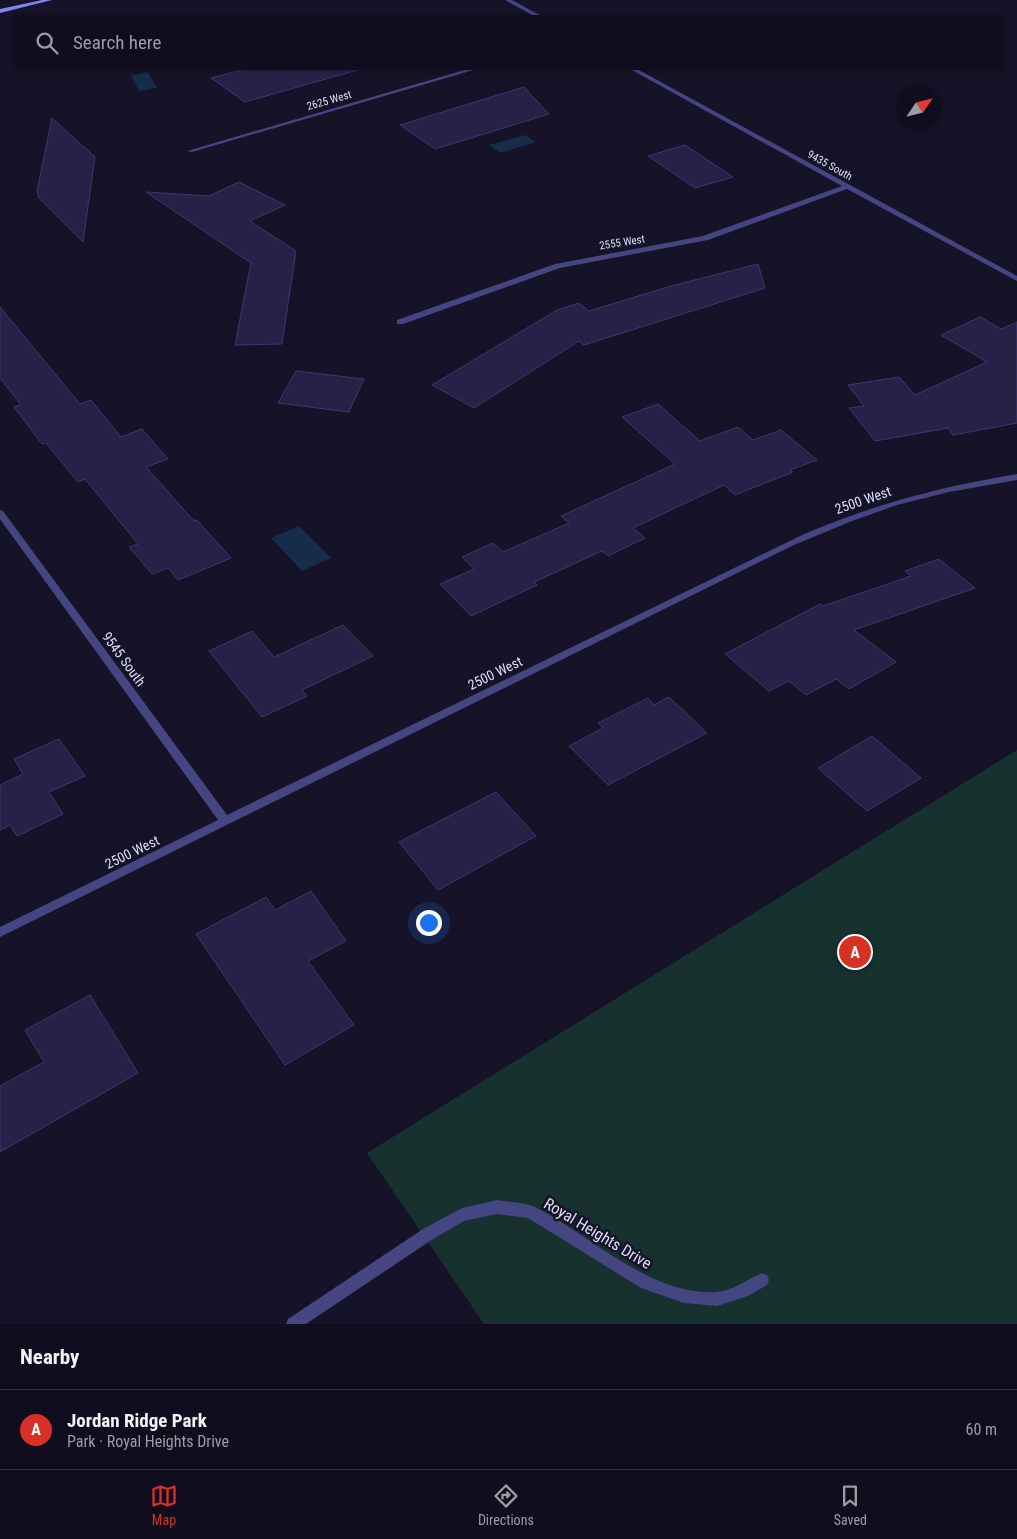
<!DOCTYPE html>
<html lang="en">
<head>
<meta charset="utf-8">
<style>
  body { margin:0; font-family:"Roboto Condensed",sans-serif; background:#1e1c2b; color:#f1f3f6 }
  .compass { position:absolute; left:897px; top:85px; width:45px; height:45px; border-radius:50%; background:#100e1e; box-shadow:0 1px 4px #0004; rotate:55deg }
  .you { position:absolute; left:428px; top:922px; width:18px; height:18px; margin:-12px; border:4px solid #fff; border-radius:50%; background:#1a73e8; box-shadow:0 0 0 8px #1a73e833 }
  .badge { display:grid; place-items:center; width:32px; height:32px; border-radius:50%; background:#d93025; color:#fff; font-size:16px; font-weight:700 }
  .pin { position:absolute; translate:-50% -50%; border:2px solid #fff; box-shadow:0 1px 5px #0006 }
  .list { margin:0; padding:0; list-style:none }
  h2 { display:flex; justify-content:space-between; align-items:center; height:65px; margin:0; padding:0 20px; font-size:21px }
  h2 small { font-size:16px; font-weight:400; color:#9c9ca4 }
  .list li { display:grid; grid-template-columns:32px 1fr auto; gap:15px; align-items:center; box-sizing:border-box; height:80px; padding:0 20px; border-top:1px solid #302e3c }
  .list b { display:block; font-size:19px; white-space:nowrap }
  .list p { margin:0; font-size:16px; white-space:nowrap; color:#9c9ca4 }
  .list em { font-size:16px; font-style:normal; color:#9c9ca4 }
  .icon { flex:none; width:28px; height:28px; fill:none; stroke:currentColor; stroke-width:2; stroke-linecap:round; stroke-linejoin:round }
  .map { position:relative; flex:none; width:1017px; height:1324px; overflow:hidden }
  .search { position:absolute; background:#100e1e; box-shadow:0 1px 4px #0004; left:15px; right:15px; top:15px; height:55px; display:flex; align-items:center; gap:12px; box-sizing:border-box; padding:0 18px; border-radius:0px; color:#9c9ca4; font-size:19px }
  .sheet { height:145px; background:#100e1e }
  nav { display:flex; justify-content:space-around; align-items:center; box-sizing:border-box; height:70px; border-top:1px solid #302e3c; background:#100e1e; font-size:14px; color:#9c9ca4 }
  nav a { display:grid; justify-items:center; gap:2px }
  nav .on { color:#d93025 }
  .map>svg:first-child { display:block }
  .green { fill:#17312f }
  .water { fill:#152c4a }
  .building { fill:#272147; stroke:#3e3670 }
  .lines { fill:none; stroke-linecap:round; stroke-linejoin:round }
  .minor { fill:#444581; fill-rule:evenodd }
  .secondary { fill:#8084f1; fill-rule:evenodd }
  .labels { text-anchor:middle; stroke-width:5; stroke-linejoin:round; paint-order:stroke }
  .far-street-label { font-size:11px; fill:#dfdefb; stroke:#161328 }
  .street-label { font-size:14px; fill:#dfdefb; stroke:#161328 }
  .near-street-label { font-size:16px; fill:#dfdefb; stroke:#161328 }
</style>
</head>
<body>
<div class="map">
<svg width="1017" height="1324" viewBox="0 0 1017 1324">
  <rect width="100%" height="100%" fill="#161328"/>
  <path class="green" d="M1017 750V1324H484L367 1153Z"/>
  <path class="water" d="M148 72 157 88 139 91 131 75Z
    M525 135 536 142 500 153 489 145Z
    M299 526 331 558 302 571 271 538Z"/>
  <path class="building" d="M245 69H361L245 102 211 78Z
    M524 87 549 114 435 149 400 125Z
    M52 118 95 157 83 242 39 198 37 191Z
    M685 145 733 177 695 188 648 156Z
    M239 182 285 205 250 221 296 251 282 344 235 345 251 263 146 192 209 196Z
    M758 264 765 288 584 345 579 341 474 408 432 385 557 310 579 303 589 311 671 286Z
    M0 307 80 404 91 400 121 437 142 429 168 459 146 467 194 521 197 520 231 558 178 580 168 568 152 574 129 547 138 544 85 479 78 482 46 443 42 444 14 407 21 405 0 378Z
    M980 317 1001 329 1017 322V423L953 435 948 428 875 441 849 408 864 406 848 385 899 377 915 395 987 362 941 335Z
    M296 371 364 379 349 412 278 403Z
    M658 404 700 441 738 427 753 440 781 430 817 460 790 470 793 472 735 495 724 485 633 528 645 538 608 556 602 551 534 582 537 585 471 616 440 584 474 569 462 557 493 543 503 552 569 523 561 516 675 464 622 417Z
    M939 559 975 588 854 630 896 662 849 689 836 679 806 695 789 681 769 691 725 654 820 604 823 606 911 576 905 571Z
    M343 625 373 656 302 690 307 696 262 717 209 651 252 631 274 657Z
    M669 697 707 733 608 785 569 746 603 728 598 723 648 698 654 705Z
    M872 736 921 778 867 811 818 768Z
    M59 739 85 776 49 792 63 814 17 836 10 825 0 830V785L23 774 14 759Z
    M496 792 536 836 438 890 399 842Z
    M311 891 346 941 308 961 354 1025 285 1065 196 934 266 897 275 910Z
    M90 995 138 1073 0 1152V1086L44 1062 25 1030Z"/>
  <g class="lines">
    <path class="minor" d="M505 0H512L541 16H534Z
      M468 69H477L192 152 187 151Z
      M630 69H637L1017 276V281L847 189 708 240 560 268 403 324H397V320L555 264 703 236 842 186Z
      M1017 474V480L949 492 897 505 852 521 794 545 0 937V927L218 820 0 519V510L3 511 227 815 802 535C874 504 940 487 1017 474Z
      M497 1200C509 1202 524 1202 535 1207 590 1235 651 1296 716 1292 733 1291 747 1279 762 1273L767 1275 769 1280 767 1285 748 1296 717 1306 684 1303 641 1288 528 1218 497 1214 464 1221 433 1239 306 1324H286L288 1319 423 1229 462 1208Z"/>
    <path class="secondary" d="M42 0H52L0 13V9Z"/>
  </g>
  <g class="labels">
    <g class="far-street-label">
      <text transform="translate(329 100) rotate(-16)" y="4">2625 West</text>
      <text transform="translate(830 165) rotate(29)" y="4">9435 South</text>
      <text transform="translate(622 242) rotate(-9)" y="4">2555 West</text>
    </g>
    <g class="street-label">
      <text transform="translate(863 500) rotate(-19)" y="5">2500 West</text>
      <text transform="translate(124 659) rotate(54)" y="5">9545 South</text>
      <text transform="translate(495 673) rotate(-26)" y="5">2500 West</text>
      <text transform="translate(132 852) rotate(-26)" y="5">2500 West</text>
    </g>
    <g class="near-street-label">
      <text transform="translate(598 1233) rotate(31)" y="6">Royal Heights Drive</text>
    </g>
  </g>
</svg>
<svg class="compass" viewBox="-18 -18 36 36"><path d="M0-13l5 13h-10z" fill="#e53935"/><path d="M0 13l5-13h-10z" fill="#9c9ca4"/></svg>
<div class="you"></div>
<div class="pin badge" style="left:855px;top:952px">A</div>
<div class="search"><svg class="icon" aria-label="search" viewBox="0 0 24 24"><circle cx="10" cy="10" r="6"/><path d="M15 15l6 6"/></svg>Search here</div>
</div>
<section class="sheet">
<h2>Nearby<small></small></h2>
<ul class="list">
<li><span class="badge">A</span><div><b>Jordan Ridge Park</b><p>Park · Royal Heights Drive</p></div><em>60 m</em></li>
</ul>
</section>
<nav>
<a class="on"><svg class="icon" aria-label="map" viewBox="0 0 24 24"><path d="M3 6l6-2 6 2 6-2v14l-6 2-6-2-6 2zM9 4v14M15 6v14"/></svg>Map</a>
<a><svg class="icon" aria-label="directions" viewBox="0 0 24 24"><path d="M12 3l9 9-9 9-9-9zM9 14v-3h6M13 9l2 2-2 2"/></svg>Directions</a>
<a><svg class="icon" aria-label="saved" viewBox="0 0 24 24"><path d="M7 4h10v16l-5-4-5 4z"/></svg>Saved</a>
</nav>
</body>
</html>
